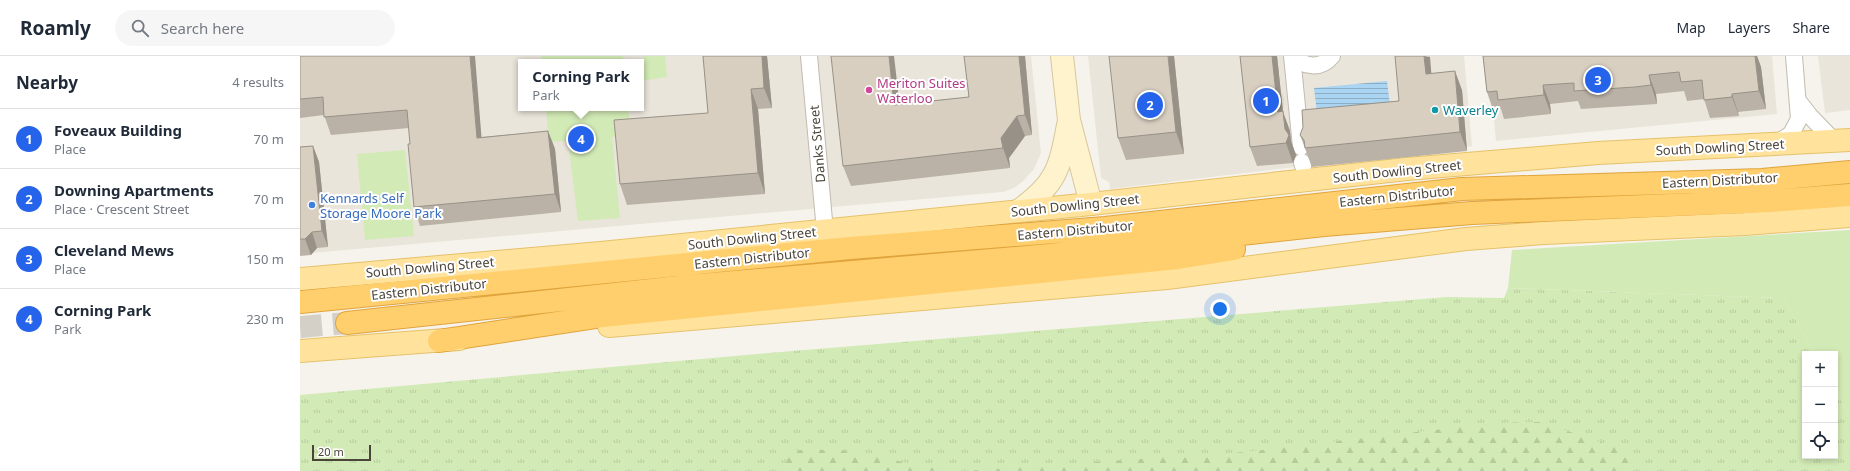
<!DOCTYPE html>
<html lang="en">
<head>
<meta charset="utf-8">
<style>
  body { margin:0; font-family:"Noto Sans",sans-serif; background:#f6f6f7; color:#1f2937 }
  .controls { position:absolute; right:12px; bottom:12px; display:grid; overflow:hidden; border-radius:0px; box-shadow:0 2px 6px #0003 }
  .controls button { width:36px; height:36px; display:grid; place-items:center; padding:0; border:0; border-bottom:1px solid #e0e1e3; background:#fff; color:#1f2937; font:20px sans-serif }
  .scale { position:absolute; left:12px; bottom:10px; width:59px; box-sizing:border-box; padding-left:4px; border:2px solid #4b4439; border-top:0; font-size:11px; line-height:14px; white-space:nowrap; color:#4b4439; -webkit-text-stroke:3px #fff; paint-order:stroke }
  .you { position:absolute; left:920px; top:253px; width:14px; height:14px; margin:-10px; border:3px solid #fff; border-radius:50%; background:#1a73e8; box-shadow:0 0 0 6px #1a73e833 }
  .badge { display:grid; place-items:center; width:26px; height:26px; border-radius:50%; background:#2563eb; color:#fff; font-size:13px; font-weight:700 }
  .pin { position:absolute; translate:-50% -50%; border:2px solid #fff; box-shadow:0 1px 4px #0006 }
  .popup { position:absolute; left:218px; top:3px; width:126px; height:52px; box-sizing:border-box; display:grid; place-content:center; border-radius:0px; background:#fff; filter:drop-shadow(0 1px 3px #0005); font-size:13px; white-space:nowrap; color:#747a83 }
  .popup b { font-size:15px; color:#1f2937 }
  .popup::after { content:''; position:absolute; left:50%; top:100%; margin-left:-8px; border:8px solid transparent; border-top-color:#fff }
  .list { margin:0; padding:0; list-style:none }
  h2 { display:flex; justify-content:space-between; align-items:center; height:52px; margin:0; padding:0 16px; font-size:17px }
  h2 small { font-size:13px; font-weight:400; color:#747a83 }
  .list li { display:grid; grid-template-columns:26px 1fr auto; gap:12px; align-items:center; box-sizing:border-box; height:60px; padding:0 16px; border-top:1px solid #e0e1e3 }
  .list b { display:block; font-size:15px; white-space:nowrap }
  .list p { margin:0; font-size:13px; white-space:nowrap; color:#747a83 }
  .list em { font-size:13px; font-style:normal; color:#747a83 }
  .icon { flex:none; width:22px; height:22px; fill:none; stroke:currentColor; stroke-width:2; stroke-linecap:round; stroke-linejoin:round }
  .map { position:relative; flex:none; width:1550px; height:415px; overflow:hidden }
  header { display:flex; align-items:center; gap:24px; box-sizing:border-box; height:56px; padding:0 20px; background:#fff; border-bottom:1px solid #e0e1e3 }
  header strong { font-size:19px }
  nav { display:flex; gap:22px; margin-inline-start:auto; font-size:14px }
  .search { width:280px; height:36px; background:#f6f6f7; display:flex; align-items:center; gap:10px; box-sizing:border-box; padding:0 14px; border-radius:22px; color:#747a83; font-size:15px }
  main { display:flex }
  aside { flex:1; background:#fff }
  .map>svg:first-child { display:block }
  .residential { fill:#eae5da; fill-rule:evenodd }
  .grass { fill:url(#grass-tufts) }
  .forest { fill:url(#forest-firs) }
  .park { fill:#d2eab5 }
  .water { fill:url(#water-rules) }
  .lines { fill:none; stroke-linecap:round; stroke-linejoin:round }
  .highway-tunnel { stroke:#d4d0c8; stroke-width:22; stroke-dasharray:22 11; stroke-linecap:butt }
  .street-casing { stroke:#c2bbae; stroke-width:18 }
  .secondary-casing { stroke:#d6c79b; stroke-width:24 }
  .primary-casing { stroke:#e6c16a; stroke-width:24 }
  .highway-casing { stroke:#e0a43c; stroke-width:24 }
  .street { stroke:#fff; stroke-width:16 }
  .secondary { stroke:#fff3cd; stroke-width:22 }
  .primary { stroke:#ffe39c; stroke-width:22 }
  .highway { stroke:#ffcf6e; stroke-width:22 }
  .wall { fill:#bab2a6 }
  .shaded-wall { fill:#979187 }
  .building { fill:#d8cfc1; stroke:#979187 }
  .hotel-dot { fill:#d1479c; stroke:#fff; stroke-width:1.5 }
  .culture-dot { fill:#0f9aa8; stroke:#fff; stroke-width:1.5 }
  .shop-dot { fill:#3f7fe0; stroke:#fff; stroke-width:1.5 }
  .labels { text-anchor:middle; stroke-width:4; stroke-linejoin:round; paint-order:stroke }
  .hotel-label { font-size:13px; fill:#b23c85; stroke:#fff; text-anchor:start }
  .culture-label { font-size:13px; fill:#0d838f; stroke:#fff; text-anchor:start }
  .street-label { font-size:13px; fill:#4b4439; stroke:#fff }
  .shop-label { font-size:13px; fill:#366cbe; stroke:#fff; text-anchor:start }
</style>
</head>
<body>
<header>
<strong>Roamly</strong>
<div class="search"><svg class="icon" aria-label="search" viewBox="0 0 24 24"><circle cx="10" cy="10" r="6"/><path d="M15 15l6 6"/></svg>Search here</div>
<nav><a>Map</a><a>Layers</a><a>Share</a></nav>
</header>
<main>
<aside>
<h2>Nearby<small>4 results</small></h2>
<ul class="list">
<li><span class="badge">1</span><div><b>Foveaux Building</b><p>Place</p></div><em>70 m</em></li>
<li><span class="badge">2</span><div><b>Downing Apartments</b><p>Place · Crescent Street</p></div><em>70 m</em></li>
<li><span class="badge">3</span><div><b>Cleveland Mews</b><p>Place</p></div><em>150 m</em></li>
<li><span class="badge">4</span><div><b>Corning Park</b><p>Park</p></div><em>230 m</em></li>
</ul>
</aside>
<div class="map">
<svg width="1550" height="415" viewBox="0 0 1550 415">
  <defs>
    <pattern id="grass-tufts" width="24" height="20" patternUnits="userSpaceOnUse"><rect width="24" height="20" fill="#d2eab5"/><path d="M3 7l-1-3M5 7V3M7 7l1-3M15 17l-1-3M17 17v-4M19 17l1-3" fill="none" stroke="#b6ca9c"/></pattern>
    <pattern id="forest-firs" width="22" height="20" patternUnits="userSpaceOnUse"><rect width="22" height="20" fill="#d2eab5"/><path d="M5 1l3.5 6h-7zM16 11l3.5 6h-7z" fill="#b6ca9c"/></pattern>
    <pattern id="water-rules" width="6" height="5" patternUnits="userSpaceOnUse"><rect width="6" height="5" fill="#a9d4f2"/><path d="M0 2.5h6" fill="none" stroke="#8caec5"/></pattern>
  </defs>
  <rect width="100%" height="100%" fill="#f6f3ec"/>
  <path class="residential" d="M0 0H731L741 97 734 113 723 125 714 132 703 136 0 198ZM221 6H341V52H221Z
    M788 0H1164L1172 90 810 133 809 126 801 122Z
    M1188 0H1472L1477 58 1196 85Z
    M1518 0H1550V54L1525 57Z"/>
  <path class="grass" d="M1208 232 1483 242 1515 298H1505V400H1535V334L1550 360V415H0V339L457 298 1147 241 1204 242Z"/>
  <path class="forest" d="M1241 366 1315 391 1332 408 1331 415H662L945 396 1194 367Z
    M489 394H542L649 415H486L484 412Z"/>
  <path class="park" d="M241 0H323L324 6H242Z
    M343 0H365L367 21 341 25V6H339L344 5Z
    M246 52H328L331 79 312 81 320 162 278 165 268 85 249 86Z
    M105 94 114 180 65 184 57 98Z
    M1550 174V360L1535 334V298H1515L1483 242 1208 232 1212 194Z"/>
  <path class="water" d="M1087 25 1090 49 1017 57 1014 32Z"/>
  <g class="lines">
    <path class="highway-tunnel" d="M0 271 47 267"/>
    <defs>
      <path id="street" d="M509 0 525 175
        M992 0 1001 91
        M992 0C1004 11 1021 14 1032 0
        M1499 46 1510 60 1535 86
        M1474 89 1491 78 1499 63 1494 0
        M1002 106 1003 110"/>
      <path id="secondary" d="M762 0 769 64 791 148
        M718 155C756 129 760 112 768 69"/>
      <path id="primary" d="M0 223 301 197 791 148 1107 113 1298 97 1550 84
        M309 270 867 222 1166 183 1244 177 1445 168 1550 160
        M0 295 159 283"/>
      <path id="highway" d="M0 246 550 192 805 172 1162 133 1462 124 1550 116
        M47 267 389 230 750 199 1024 169 1172 157 1471 145 1550 139
        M139 285 303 260 878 202 934 193"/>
    </defs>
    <use href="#street" class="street-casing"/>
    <use href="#secondary" class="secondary-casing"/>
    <use href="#primary" class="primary-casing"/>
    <use href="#highway" class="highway-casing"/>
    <use href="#street" class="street"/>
    <use href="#secondary" class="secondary"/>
    <use href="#primary" class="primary"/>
    <use href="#highway" class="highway"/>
  </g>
  <path class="wall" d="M0 0 182 81 248 75 255 93 261 156 120 170 114 151 109 72 31 79 24 59 0 62Z
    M403 0H467L472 52 458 53 465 138 327 149 320 128 408 57Z
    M664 0H725L732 79 725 80 709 102 710 112 551 130 543 110 599 48 669 41Z
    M874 0 884 98 826 104 818 82Z
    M940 0H977L983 56 990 75 991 85 996 99 993 107 957 110 950 91Z
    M1129 0 1131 17 1162 34 1167 95 1012 111 1000 79 1099 45Z
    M1183 0H1457L1461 11 1466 53 1438 56 1439 60 1410 62 1404 43 1387 45 1384 35 1356 38 1357 48 1342 49 1281 53 1278 45 1250 48 1251 58 1204 63 1201 53 1193 54 1187 36Z
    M13 90 19 106 28 191 17 192 11 199 0 200V91Z"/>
  <path class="shaded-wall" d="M170 0H175L183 100 177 82Z
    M462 0H467L472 52 464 32Z
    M589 0H594L602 69 594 49Z
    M719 0H725L732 79 725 59Z
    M868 0H874L884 98 876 76Z
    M972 0H977L983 56 990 75 991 85 996 99 993 107 986 87 978 56Z
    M1124 0 1130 1 1133 37 1126 18Z
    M1455 0H1457L1461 11 1466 53 1459 35Z
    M1155 15 1162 34 1167 95 1160 76Z
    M1349 19 1356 38 1357 48 1351 29Z
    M1243 29 1250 48 1251 58 1244 39Z
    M451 33 458 53 465 138 458 117Z
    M1432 38 1438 56 1439 60 1432 41Z
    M717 60 725 80 709 102 710 112 703 92 701 82Z
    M248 75 255 93 261 156 255 138Z
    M13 90 19 106 28 191 22 175Z
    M12 176 17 192 11 199 5 183Z"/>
  <path class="building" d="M0 0H170L177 82 248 75 255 138 114 151 108 88H110L107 54 24 61 23 41 0 43Z
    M403 0H462L464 32 451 33 458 117 320 128 314 64 408 57Z
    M531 0H589L594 49 669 41 664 0H719L725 59 717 60 701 82 703 92 543 110Z
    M809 0H868L876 76 818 82Z
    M940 0H972L978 56 983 55 985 73 989 79 986 87 950 91Z
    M1095 0H1124L1126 18 1155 15 1160 76 1005 92 1004 84 1000 79 1003 71 1002 54 1099 45Z
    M1183 0H1455L1459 35 1432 38V41L1404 44 1402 24 1381 26 1379 16 1349 19 1351 29 1335 31 1274 35V27L1243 29 1244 39 1198 44 1197 35 1187 36Z
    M13 90 22 175 12 176 5 183H0V91Z"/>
  <circle class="hotel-dot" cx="569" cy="34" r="4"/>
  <circle class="culture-dot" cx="1135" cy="54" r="4"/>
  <circle class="shop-dot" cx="12" cy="149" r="4"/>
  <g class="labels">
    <g class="hotel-label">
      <text x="577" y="32">Meriton Suites<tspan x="577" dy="15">Waterloo</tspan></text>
    </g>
    <g class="culture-label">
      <text x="1143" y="59">Waverley</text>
    </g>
    <g class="street-label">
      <text transform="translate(517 88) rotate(-95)" y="5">Danks Street</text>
      <text transform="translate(1420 91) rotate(-3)" y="5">South Dowling Street</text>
      <text transform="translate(1097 115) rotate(-6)" y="5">South Dowling Street</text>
      <text transform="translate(1420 124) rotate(-3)" y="5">Eastern Distributor</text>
      <text transform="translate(1097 140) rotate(-6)" y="5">Eastern Distributor</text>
      <text transform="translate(775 149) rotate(-6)" y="5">South Dowling Street</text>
      <text transform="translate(775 174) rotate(-5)" y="5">Eastern Distributor</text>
      <text transform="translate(452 182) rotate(-6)" y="5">South Dowling Street</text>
      <text transform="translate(452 202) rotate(-6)" y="5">Eastern Distributor</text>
      <text transform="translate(130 211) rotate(-5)" y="5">South Dowling Street</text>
      <text transform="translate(129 233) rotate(-6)" y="5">Eastern Distributor</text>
    </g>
    <g class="shop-label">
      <text x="20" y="147">Kennards Self<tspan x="20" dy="15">Storage Moore Park</tspan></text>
    </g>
  </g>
</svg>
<div class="controls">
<button>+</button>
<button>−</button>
<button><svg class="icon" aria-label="locate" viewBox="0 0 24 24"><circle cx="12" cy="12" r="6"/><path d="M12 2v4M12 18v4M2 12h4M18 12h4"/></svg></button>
</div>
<div class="scale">20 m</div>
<div class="you"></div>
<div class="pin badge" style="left:966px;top:45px">1</div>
<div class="pin badge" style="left:850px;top:49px">2</div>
<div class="pin badge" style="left:1298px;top:24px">3</div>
<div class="pin badge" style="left:281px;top:83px">4</div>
<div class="popup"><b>Corning Park</b>Park</div>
</div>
</main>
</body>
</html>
